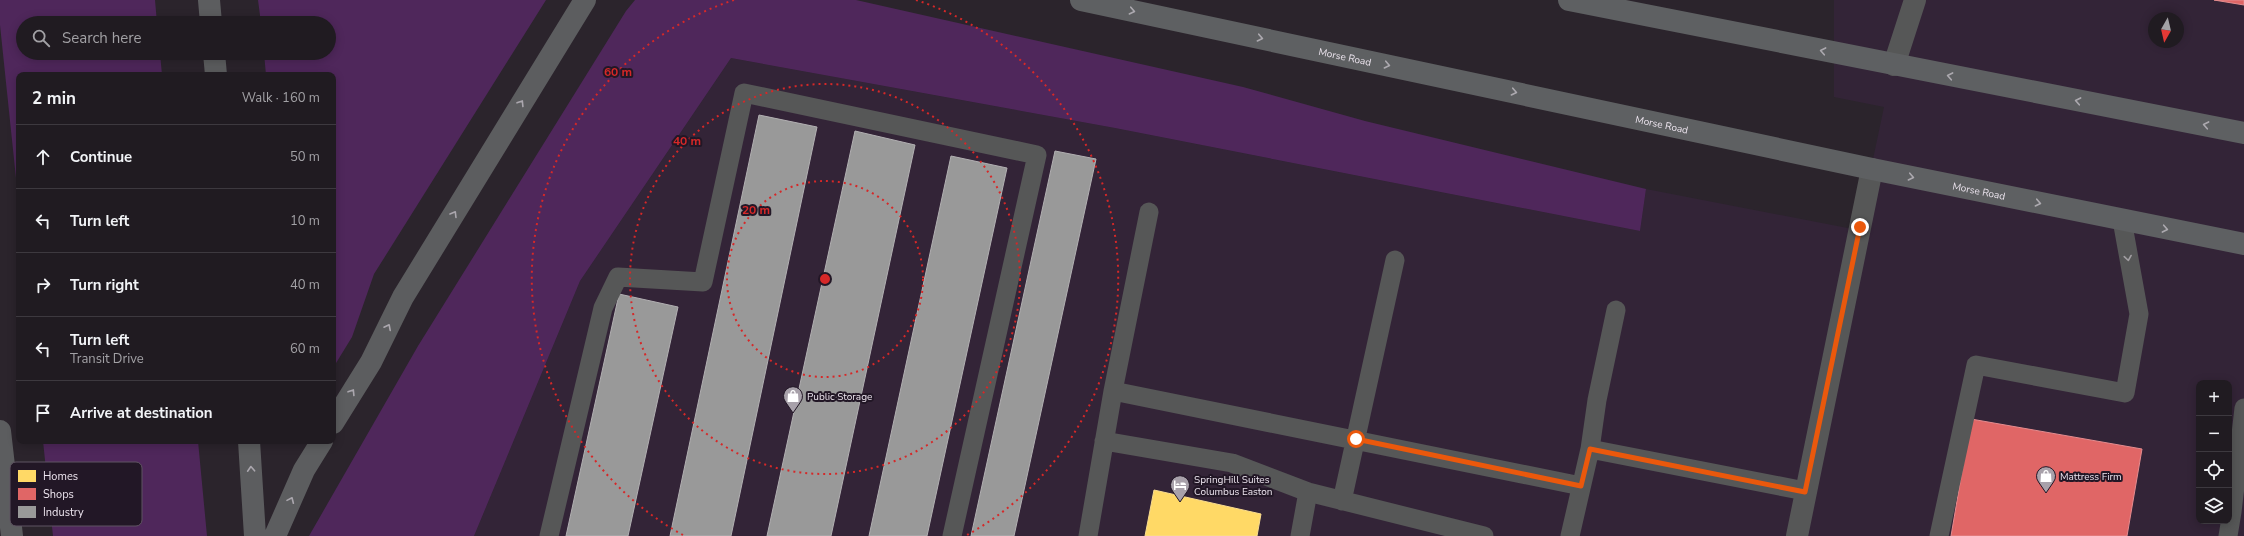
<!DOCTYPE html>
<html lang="en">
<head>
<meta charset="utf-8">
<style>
  body { margin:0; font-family:"Nunito Sans",sans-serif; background:#2d282e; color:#f1f3f6 }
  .controls { position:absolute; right:12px; bottom:12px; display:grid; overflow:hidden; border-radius:8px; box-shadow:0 2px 10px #0003 }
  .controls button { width:36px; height:36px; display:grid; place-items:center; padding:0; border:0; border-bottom:1px solid #3d393f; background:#201b21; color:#f1f3f6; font:20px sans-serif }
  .compass { position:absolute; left:2148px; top:12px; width:36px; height:36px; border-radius:50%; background:#201b21; box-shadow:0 2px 10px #0003; rotate:188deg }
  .stop { position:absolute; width:12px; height:12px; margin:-9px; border:3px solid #ea580c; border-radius:50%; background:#fff }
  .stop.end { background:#ea580c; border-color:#fff; box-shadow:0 1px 4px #0008 }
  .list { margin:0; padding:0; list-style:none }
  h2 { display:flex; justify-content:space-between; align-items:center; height:52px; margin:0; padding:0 16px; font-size:17px }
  h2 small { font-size:13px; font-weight:400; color:#a2a1a5 }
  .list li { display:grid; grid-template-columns:26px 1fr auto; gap:12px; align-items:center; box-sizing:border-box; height:64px; padding:0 16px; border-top:1px solid #3d393f }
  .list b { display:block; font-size:15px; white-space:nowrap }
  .list p { margin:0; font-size:13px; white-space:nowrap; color:#a2a1a5 }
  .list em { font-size:13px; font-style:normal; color:#a2a1a5 }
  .icon { flex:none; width:22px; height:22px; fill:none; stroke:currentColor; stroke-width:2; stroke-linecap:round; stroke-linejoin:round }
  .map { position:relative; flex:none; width:2244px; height:536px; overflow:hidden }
  .search { position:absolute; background:#201b21; box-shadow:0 2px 10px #0003; left:16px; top:16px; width:320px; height:44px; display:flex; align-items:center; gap:10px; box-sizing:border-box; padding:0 14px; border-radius:22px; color:#a2a1a5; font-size:15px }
  .panel { position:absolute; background:#201b21; box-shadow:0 2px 10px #0003; left:16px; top:72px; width:320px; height:372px; border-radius:8px }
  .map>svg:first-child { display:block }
  .built { fill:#332437; fill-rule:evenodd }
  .green { fill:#4f275b }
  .homes { fill:#ffd966; stroke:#f9dc8f }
  .shops { fill:#e06666; stroke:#e48c8f }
  .industry { fill:#999; stroke:#b2b0b2 }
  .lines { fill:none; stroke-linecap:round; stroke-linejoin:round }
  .service { stroke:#565757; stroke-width:19 }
  .minor { stroke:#565757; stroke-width:22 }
  .primary { stroke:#5e6062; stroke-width:22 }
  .motorway { stroke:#5c5d5f; stroke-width:22 }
  .oneway { stroke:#aca9af }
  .oneway2 { stroke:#aba7ae }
  .oneway3 { stroke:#a19ea2 }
  .route { stroke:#ea580c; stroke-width:5 }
  .ring { fill:none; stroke:#d62828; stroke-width:2; stroke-dasharray:2 4 }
  .labels { text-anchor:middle; stroke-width:4; stroke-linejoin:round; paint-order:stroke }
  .street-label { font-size:10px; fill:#ece4ee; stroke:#221726 }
  .poi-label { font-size:10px; fill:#ece4ee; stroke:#221726; text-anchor:start }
  .key { fill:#221726; stroke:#5f5462; stroke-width:1 }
  .key-label { font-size:11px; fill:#ece4ee }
  .centre { fill:#d62828; stroke:#221726; stroke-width:2 }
  .ring-label { font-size:12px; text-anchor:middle; font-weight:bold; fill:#d62828; stroke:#221726; stroke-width:4; stroke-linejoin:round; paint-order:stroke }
</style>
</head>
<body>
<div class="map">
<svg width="2244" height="536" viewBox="0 0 2244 536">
  <rect width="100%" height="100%" fill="#2b242c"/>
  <path class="built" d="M1834 0H2244V536H474L580 281 731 58 1115 128 1640 231 1646 189 1858 230 1884 107 1834 97ZM2154 18H2178V42H2154ZM2199 383H2229V521H2199Z"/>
  <path class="green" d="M0 0H155L157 23H23V53H160L162 75H19V207L0 25Z
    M258 0H546L374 274 352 337 333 368V75H266L264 53H329V23H261Z
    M635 0H856L1243 87 1365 121 1646 189 1640 231 1115 128 731 58 580 281 474 536H309L418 346 626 11Z
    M43 441H198L207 536H53Z"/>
  <path class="homes" d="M1154 490 1261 514 1257 536H1145Z"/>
  <path class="shops" d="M2214 0H2244V5Z
    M1971 419 2142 449 2127 536H1951Z"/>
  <path class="industry" d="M759 115 817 127 731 536H670Z
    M855 131 915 145 831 536H767Z
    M1055 151 1096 159 1014 536H971Z
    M951 156 1007 168 927 536H869Z
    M619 294 678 307 628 536H566Z"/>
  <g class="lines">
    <path class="service" d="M1113 391 1581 486
      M1104 441 1232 463 1308 492 1300 536
      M1590 449 1597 400 1616 310
      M1308 492 1484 536
      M1342 501 1395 260
      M549 536 603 308 618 277 703 282 744 93 1037 155 952 536
      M1088 536 1113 391 1149 212
      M1570 536 1590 449 1805 491
      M1939 536 1976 365 2125 393 2139 314 2122 220
      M2228 536 2232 512 2244 408"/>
    <path class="minor" d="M1894 65 1915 0
      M1797 536 1872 169"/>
    <g class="primary">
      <path id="s1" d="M1081 0 1872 169 2244 244"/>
      <path d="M1569 0 2244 133"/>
    </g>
    <path class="motorway" d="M209 0 211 23
      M214 53 216 75
      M333 423 371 362 403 297 585 0
      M0 431 12 536
      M249 441 255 536
      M275 536 304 470 322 441"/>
  </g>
  <defs><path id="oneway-chevron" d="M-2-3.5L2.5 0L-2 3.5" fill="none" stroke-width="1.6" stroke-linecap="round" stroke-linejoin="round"/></defs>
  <g class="oneway">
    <use href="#oneway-chevron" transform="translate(1132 11) rotate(12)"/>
    <use href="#oneway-chevron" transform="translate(1260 38) rotate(12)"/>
    <use href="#oneway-chevron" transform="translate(1823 51) rotate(-169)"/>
    <use href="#oneway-chevron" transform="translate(1387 65) rotate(12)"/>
    <use href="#oneway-chevron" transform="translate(1950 76) rotate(-169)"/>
    <use href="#oneway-chevron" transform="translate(1514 92) rotate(12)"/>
    <use href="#oneway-chevron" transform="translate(2078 101) rotate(-169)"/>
    <use href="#oneway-chevron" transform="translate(2206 125) rotate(-169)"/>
    <use href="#oneway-chevron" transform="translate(1911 177) rotate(12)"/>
    <use href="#oneway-chevron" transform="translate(2038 203) rotate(12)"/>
    <use href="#oneway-chevron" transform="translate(2165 229) rotate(11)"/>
  </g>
  <g class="oneway2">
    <use href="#oneway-chevron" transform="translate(521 103) rotate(-58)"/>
    <use href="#oneway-chevron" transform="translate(454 214) rotate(-59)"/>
    <use href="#oneway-chevron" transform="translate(388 327) rotate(-63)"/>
    <use href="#oneway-chevron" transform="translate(352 392) rotate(-58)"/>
    <use href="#oneway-chevron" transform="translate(251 469) rotate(-93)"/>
    <use href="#oneway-chevron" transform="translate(291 500) rotate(-66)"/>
  </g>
  <use class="oneway3" href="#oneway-chevron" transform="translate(2128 258) rotate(81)"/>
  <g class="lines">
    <path class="route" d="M1356 439 1581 486 1590 449 1805 492 1860 227"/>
  </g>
  <g class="ring">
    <circle cx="825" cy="279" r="98"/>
    <circle cx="825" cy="279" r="195"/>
    <path d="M683 535A293 293 0 0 1 734 0M916 0A293 293 0 0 1 967 535"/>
  </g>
  <defs>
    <symbol id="shop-pin" viewBox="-11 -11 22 30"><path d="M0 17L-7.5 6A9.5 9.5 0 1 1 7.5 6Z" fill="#a8a1aa" stroke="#221726"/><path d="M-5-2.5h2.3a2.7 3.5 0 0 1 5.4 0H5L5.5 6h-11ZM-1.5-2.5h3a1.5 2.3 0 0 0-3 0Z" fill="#fff"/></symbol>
    <symbol id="hotel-pin" viewBox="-11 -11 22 30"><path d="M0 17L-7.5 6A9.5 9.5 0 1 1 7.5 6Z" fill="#a8a1aa" stroke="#221726"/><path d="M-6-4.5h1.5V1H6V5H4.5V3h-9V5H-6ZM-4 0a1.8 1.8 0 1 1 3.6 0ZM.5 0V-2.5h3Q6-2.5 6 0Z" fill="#fff"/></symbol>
  </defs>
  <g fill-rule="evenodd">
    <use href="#shop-pin" x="782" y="385" width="22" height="30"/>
    <use href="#shop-pin" x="2035" y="465" width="22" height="30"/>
    <use href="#hotel-pin" x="1169" y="474" width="22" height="30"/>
  </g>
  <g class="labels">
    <g class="street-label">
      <text dy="4" stroke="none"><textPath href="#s1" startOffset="270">Morse Road</textPath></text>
      <text dy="4" stroke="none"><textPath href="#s1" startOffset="594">Morse Road</textPath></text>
      <text dy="4" stroke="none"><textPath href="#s1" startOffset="918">Morse Road</textPath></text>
    </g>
    <g class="poi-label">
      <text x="807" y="400">Public Storage</text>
      <text x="2060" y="480">Mattress Firm</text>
      <text x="1194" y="483">SpringHill Suites<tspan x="1194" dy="12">Columbus Easton</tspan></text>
    </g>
  </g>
  <rect x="10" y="462" width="132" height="64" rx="6" class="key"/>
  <rect x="18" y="470" width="18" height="12" fill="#ffd966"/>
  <rect x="18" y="488" width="18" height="12" fill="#e06666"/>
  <rect x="18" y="506" width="18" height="12" fill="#999"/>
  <g class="key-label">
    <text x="43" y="480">Homes</text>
    <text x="43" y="498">Shops</text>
    <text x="43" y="516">Industry</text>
  </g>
  <circle cx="825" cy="279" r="6" class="centre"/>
  <g class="ring-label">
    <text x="618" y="76">60 m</text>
    <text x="687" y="145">40 m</text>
    <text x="756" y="214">20 m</text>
  </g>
</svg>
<div class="controls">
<button>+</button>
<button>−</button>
<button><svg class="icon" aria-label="locate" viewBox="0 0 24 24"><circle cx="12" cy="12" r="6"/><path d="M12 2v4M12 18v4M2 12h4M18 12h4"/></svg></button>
<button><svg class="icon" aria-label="layers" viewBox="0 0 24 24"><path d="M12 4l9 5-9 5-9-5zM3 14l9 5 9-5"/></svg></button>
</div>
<svg class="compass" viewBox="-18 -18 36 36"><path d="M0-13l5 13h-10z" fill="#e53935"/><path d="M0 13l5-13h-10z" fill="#a2a1a5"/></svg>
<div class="stop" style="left:1356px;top:439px"></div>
<div class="stop end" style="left:1860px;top:227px"></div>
<div class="search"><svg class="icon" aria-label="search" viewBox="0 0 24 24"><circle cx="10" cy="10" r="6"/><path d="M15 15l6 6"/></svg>Search here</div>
<section class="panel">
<h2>2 min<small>Walk · 160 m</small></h2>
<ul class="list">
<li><svg class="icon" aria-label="ahead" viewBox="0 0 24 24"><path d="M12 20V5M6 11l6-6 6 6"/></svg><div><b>Continue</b></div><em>50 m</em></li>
<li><svg class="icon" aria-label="left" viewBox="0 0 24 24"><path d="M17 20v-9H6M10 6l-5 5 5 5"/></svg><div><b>Turn left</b></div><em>10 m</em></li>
<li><svg class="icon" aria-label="right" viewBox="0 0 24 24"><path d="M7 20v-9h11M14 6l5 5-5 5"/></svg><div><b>Turn right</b></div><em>40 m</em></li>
<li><svg class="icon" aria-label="left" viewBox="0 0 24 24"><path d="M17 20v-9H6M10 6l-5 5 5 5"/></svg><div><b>Turn left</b><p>Transit Drive</p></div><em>60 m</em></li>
<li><svg class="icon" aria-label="arrive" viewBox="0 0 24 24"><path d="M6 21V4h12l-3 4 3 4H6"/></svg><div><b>Arrive at destination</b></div></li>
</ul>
</section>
</div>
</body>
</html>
